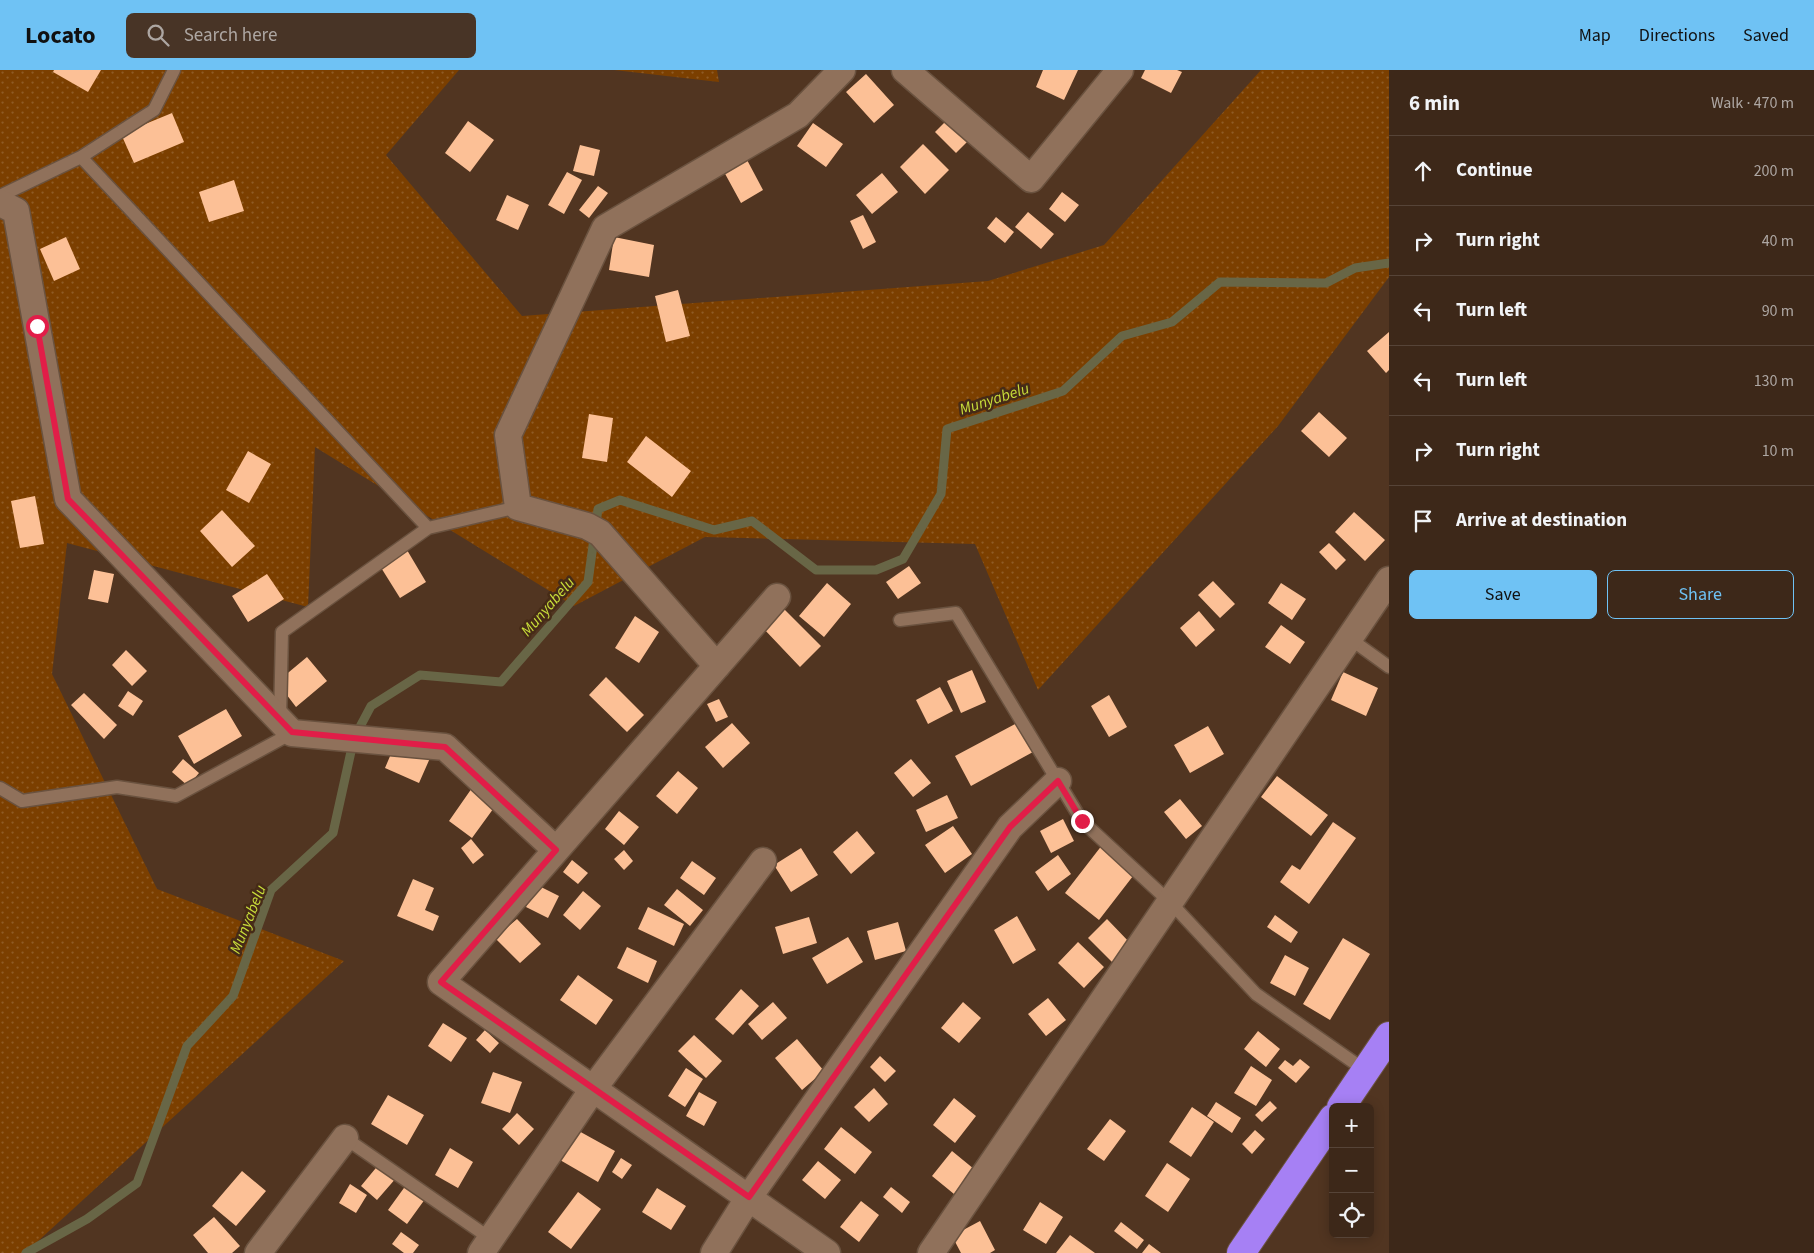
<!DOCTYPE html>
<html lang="en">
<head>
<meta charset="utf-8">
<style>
  body { margin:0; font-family:"Source Sans 3",sans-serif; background:#483426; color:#f1f3f6 }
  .controls { position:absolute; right:15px; bottom:15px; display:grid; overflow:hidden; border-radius:8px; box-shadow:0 2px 12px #0003 }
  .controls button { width:45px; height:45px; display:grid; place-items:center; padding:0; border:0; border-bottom:1px solid #564438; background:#3d2819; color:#f1f3f6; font:25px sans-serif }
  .stop { position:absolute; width:15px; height:15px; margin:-11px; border:4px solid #e11d48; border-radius:50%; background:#fff }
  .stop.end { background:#e11d48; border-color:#fff; box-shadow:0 1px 5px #0008 }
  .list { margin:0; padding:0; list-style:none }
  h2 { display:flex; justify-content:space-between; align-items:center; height:65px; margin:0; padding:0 20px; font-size:21px }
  h2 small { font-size:16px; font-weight:400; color:#ada6a2 }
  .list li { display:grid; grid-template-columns:32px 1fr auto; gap:15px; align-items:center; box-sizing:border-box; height:70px; padding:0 20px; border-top:1px solid #564438 }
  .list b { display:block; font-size:19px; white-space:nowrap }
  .list em { font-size:16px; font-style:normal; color:#ada6a2 }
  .actions { display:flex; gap:10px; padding:15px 20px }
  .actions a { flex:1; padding:11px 0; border:1px solid #6fc2f4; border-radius:8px; text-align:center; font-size:18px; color:#6fc2f4 }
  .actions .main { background:#6fc2f4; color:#111 }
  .icon { flex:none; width:28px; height:28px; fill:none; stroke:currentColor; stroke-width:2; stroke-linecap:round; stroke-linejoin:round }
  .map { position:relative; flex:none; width:1389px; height:1183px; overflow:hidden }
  header { display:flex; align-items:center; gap:30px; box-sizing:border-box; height:70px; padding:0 25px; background:#6fc2f4; color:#111 }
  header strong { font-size:24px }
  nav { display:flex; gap:28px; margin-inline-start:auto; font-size:18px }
  .search { width:350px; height:45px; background:#483426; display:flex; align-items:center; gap:12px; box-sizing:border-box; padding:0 18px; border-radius:8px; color:#ada6a2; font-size:19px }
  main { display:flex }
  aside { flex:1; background:#3d2819 }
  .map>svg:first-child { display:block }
  .grass { fill:url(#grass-dots) }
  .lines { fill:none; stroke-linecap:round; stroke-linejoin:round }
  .stream { stroke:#686646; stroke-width:9 }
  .building { fill:#fcc096 }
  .lane-casing { stroke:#6a523f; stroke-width:15 }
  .street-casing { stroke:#6a523f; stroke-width:29 }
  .highway-casing { stroke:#6a523f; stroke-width:30 }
  .lane { stroke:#90715b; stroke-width:12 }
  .street { stroke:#90715b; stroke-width:26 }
  .highway { stroke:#a680f4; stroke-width:28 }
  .route { stroke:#e11d48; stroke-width:6 }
  .labels { text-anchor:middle; stroke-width:5; stroke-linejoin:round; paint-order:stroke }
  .water-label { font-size:16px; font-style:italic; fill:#c8dd3a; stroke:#462b17 }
</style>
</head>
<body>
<header>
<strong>Locato</strong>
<div class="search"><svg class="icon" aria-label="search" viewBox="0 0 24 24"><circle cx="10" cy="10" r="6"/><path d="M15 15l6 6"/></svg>Search here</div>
<nav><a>Map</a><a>Directions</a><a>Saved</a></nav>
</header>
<main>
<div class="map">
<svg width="1389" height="1183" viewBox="0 0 1389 1183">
  <defs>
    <pattern id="grass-dots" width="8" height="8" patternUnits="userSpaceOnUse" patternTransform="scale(1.25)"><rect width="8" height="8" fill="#7b3f00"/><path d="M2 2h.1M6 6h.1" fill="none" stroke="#8f5b25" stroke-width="1.8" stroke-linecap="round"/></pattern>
  </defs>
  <rect width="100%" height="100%" fill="#513521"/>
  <path class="grass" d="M0 0H459L386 85 522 246 988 211 1104 175 1261 0H1389V207L1278 356 1038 620 975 474 705 467 574 536 315 377 308 537 67 473 52 604 157 819 344 891 25 1183H0Z
    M614 0H717L719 12Z"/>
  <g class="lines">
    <path class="stream" d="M26 1183 87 1149 137 1113 187 976 233 926 271 820 333 763 354 668 371 636 420 605 501 612 588 512 598 439 620 430 714 460 752 451 816 500H876L903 489 941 424 947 359 1063 321 1122 266 1172 252 1220 212 1326 213 1355 198 1389 193"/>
  </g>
  <path class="building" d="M54 0H101L88 22 53 2Z
    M1043 0H1078L1064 30 1036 17Z
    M1145 0H1177L1182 2 1171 23 1141 8Z
    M866 4 894 35 874 53 846 22Z
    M172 43 184 72 134 93 121 64Z
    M953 44 974 65 956 83 935 62Z
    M468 51 494 70 470 102 445 83Z
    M813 53 843 74 826 97 797 76Z
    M923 74 949 100 925 124 900 97Z
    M580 75 600 80 594 106 573 101Z
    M746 88 763 120 741 133 723 100Z
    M567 102 582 110 564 144 548 135Z
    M882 103 898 122 872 144 856 125Z
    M234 110 244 141 209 152 199 122Z
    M598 116 608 123 589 148 579 140Z
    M1062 122 1079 135 1065 152 1049 139Z
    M507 125 529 135 518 160 496 150Z
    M1028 142 1054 164 1041 179 1015 157Z
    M863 145 876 172 863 179 850 151Z
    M996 147 1014 162 1005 173 987 158Z
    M66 167 80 199 54 211 40 179Z
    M614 167 654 175 649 207 609 200Z
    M678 220 690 266 666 272 655 226Z
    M1389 262V300L1386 303 1367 281Z
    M1319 342 1347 368 1329 387 1301 361Z
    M589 344 613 348 607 392 582 388Z
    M646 366 691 401 672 427 627 392Z
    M248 381 271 394 249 433 226 420Z
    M35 426 44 474 20 478 11 431Z
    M222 440 255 476 232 497 200 461Z
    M1354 442 1385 470 1365 491 1335 462Z
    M1329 473 1346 490 1336 500 1319 482Z
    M407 480 426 512 400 528 380 496Z
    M909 496 921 513 898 529 886 512Z
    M94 500 114 504 108 533 88 529Z
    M267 504 284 529 248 552 232 526Z
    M1213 511 1235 534 1220 548 1198 525Z
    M827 513 851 534 824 567 799 546Z
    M1281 513 1306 529 1292 550 1268 533Z
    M783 538 821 576 800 597 763 558Z
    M1199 541 1215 560 1196 577 1180 558Z
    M635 546 659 562 639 593 615 578Z
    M1281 555 1305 572 1290 594 1265 577Z
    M126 580 147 601 132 616 112 595Z
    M307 587 327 611 296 637 277 612Z
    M972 600 986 632 961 643 947 611Z
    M1343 602 1378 618 1366 646 1331 630Z
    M606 607 644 645 627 662 589 625Z
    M940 617 953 641 928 654 916 630Z
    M128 621 143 631 133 646 118 636Z
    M84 623 117 655 104 669 71 635Z
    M1109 625 1127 657 1109 667 1091 636Z
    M719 629 728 647 716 652 707 634Z
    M226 639 242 666 194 694 178 666Z
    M732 653 750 673 723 698 705 677Z
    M1017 653 1033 682 971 716 955 686Z
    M1208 656 1224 684 1190 703 1174 675Z
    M399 665 434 679 419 713 385 698Z
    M183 689 199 703 188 716 172 702Z
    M911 689 931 713 913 727 894 703Z
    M678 701 698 718 677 744 656 726Z
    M1277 706 1328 745 1311 766 1261 727Z
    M472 718 496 735 472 768 449 751Z
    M947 725 958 748 926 762 916 740Z
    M1180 729 1202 756 1186 769 1164 742Z
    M619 741 639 757 624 775 605 759Z
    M1063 749 1074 771 1051 783 1040 761Z
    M1333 752 1356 768 1309 834 1280 812 1292 795 1300 800Z
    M953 756 972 784 945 803 925 775Z
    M857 761 875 783 851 804 833 782Z
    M471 769 484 785 473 794 461 778Z
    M1106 770 1140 797 1099 850 1065 823Z
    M801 778 818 805 791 822 774 795Z
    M624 780 633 791 624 800 614 789Z
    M1058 785 1071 804 1048 821 1035 802Z
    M572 790 588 803 578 814 563 802Z
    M692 791 716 808 704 825 680 808Z
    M413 809 434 818 425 840 439 846 433 861 397 846Z
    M537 815 559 826 548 848 526 837Z
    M677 819 703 840 690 856 664 835Z
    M583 821 601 836 580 860 563 845Z
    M648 837 684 854 674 876 638 859Z
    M1275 845 1298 862 1291 873 1267 857Z
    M1017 846 1036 880 1013 894 994 860Z
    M809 847 817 873 783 884 775 857Z
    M517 849 541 874 520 893 495 868Z
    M1107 849 1131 874 1112 892 1088 868Z
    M898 852 906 881 875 890 867 861Z
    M848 867 863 892 827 914 812 888Z
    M1343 868 1370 884 1330 950 1303 934Z
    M1078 872 1104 897 1084 918 1058 893Z
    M627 877 657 891 648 913 617 898Z
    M1285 885 1309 898 1295 926 1270 913Z
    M578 905 613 930 596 955 560 930Z
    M741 919 759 936 733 965 715 949Z
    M1048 928 1066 950 1046 966 1028 944Z
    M773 932 787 948 762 970 748 954Z
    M963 932 981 948 959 973 941 958Z
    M443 953 467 968 451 992 428 976Z
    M485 960 499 973 490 983 476 970Z
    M1258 961 1280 979 1266 997 1244 979Z
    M694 965 722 991 706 1008 678 981Z
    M797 969 824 1001 802 1020 775 988Z
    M880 986 896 1001 885 1012 870 997Z
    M1300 989 1310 997 1296 1013 1278 998 1285 990 1293 996Z
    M1251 996 1272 1010 1256 1036 1234 1023Z
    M686 998 703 1009 685 1037 668 1026Z
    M493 1002 522 1012 510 1043 481 1033Z
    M874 1018 888 1034 869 1052 854 1037Z
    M699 1022 717 1032 704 1056 686 1046Z
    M388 1025 424 1045 407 1075 371 1054Z
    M954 1028 976 1046 955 1073 933 1055Z
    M1270 1031 1277 1038 1262 1052 1255 1045Z
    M1216 1032 1241 1048 1232 1063 1207 1046Z
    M1192 1037 1214 1052 1191 1087 1169 1072Z
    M517 1043 534 1059 519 1075 502 1059Z
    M1110 1049 1126 1061 1104 1091 1087 1079Z
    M841 1057 872 1082 855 1104 824 1079Z
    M577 1060 615 1081 598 1112 560 1090Z
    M1255 1060 1265 1069 1252 1084 1242 1074Z
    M450 1078 473 1092 458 1118 435 1105Z
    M952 1081 974 1099 954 1124 932 1106Z
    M621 1088 632 1095 622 1109 612 1102Z
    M818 1091 841 1110 825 1129 802 1110Z
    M380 1093 397 1107 377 1130 361 1116Z
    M1167 1093 1190 1109 1168 1142 1145 1126Z
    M242 1101 266 1121 236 1156 212 1136Z
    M409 1111 428 1125 407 1154 388 1140Z
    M350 1114 367 1125 356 1143 339 1133Z
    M891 1117 910 1132 902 1143 883 1127Z
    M657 1118 686 1136 671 1160 642 1142Z
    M578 1122 601 1139 571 1179 548 1162Z
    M861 1131 879 1145 859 1172 840 1157Z
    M1040 1132 1063 1147 1046 1174 1023 1160Z
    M214 1147 240 1176 232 1183H208L193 1165Z
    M980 1151 995 1180 990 1183H961L952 1166Z
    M1121 1152 1144 1170 1137 1179 1114 1161Z
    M401 1162 419 1175 413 1183H404L392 1174Z
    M1070 1165 1095 1183H1056Z
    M1149 1174 1161 1183H1142Z"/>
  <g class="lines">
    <defs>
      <path id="lane" d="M81 87 154 40 174 0
        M0 126 81 87 428 458
        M900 550 956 543 1082 751 1171 833 1256 924 1366 1001
        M1349 568 1389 597
        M280 649 282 562 428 458 518 437
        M0 718 22 731 117 717 176 726 292 663
        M345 1068 491 1169"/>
      <path id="street" d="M905 0 1031 109 1120 0
        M0 133 16 141 68 429 292 663 445 677 556 780
        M777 527 441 912 827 1183
        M717 596 600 463 587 456 518 437 508 365 605 158 798 45 842 0
        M258 1183 345 1068
        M481 1183 593 1019 763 791
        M714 1183 749 1127 1010 757 1058 711
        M931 1183 1389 510"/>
      <path id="highway" d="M1341 1037 1389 966
        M1241 1183 1333 1048"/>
    </defs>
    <use href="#lane" class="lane-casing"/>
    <use href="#street" class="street-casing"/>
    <use href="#highway" class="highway-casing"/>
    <use href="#lane" class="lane"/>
    <use href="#street" class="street"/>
    <use href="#highway" class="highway"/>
  </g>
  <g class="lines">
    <path class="route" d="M37 256 68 429 292 662 445 677 556 780 441 912 749 1127 1010 757 1058 711 1082 751"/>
  </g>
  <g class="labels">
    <g class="water-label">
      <text transform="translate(994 328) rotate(-18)" y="6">Munyabelu</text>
      <text transform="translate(547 536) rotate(-49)" y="6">Munyabelu</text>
      <text transform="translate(247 849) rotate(-68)" y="6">Munyabelu</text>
    </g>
  </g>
</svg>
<div class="controls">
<button>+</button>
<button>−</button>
<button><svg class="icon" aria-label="locate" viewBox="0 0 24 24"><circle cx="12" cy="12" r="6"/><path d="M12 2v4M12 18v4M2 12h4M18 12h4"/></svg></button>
</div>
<div class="stop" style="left:37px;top:256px"></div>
<div class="stop end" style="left:1082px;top:751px"></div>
</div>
<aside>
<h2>6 min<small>Walk · 470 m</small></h2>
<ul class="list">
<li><svg class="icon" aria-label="ahead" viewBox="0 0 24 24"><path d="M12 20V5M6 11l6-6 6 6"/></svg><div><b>Continue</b></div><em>200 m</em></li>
<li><svg class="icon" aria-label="right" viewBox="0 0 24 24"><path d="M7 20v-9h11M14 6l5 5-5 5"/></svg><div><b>Turn right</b></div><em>40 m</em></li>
<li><svg class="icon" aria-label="left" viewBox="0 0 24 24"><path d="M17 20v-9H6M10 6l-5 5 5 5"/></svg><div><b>Turn left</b></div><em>90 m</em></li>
<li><svg class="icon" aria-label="left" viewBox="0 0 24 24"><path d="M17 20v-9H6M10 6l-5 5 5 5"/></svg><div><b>Turn left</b></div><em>130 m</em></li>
<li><svg class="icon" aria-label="right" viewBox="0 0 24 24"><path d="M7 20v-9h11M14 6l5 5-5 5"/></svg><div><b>Turn right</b></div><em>10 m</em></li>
<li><svg class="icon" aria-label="arrive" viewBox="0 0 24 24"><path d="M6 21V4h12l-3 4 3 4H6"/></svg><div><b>Arrive at destination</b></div></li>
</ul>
<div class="actions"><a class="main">Save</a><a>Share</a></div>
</aside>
</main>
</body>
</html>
